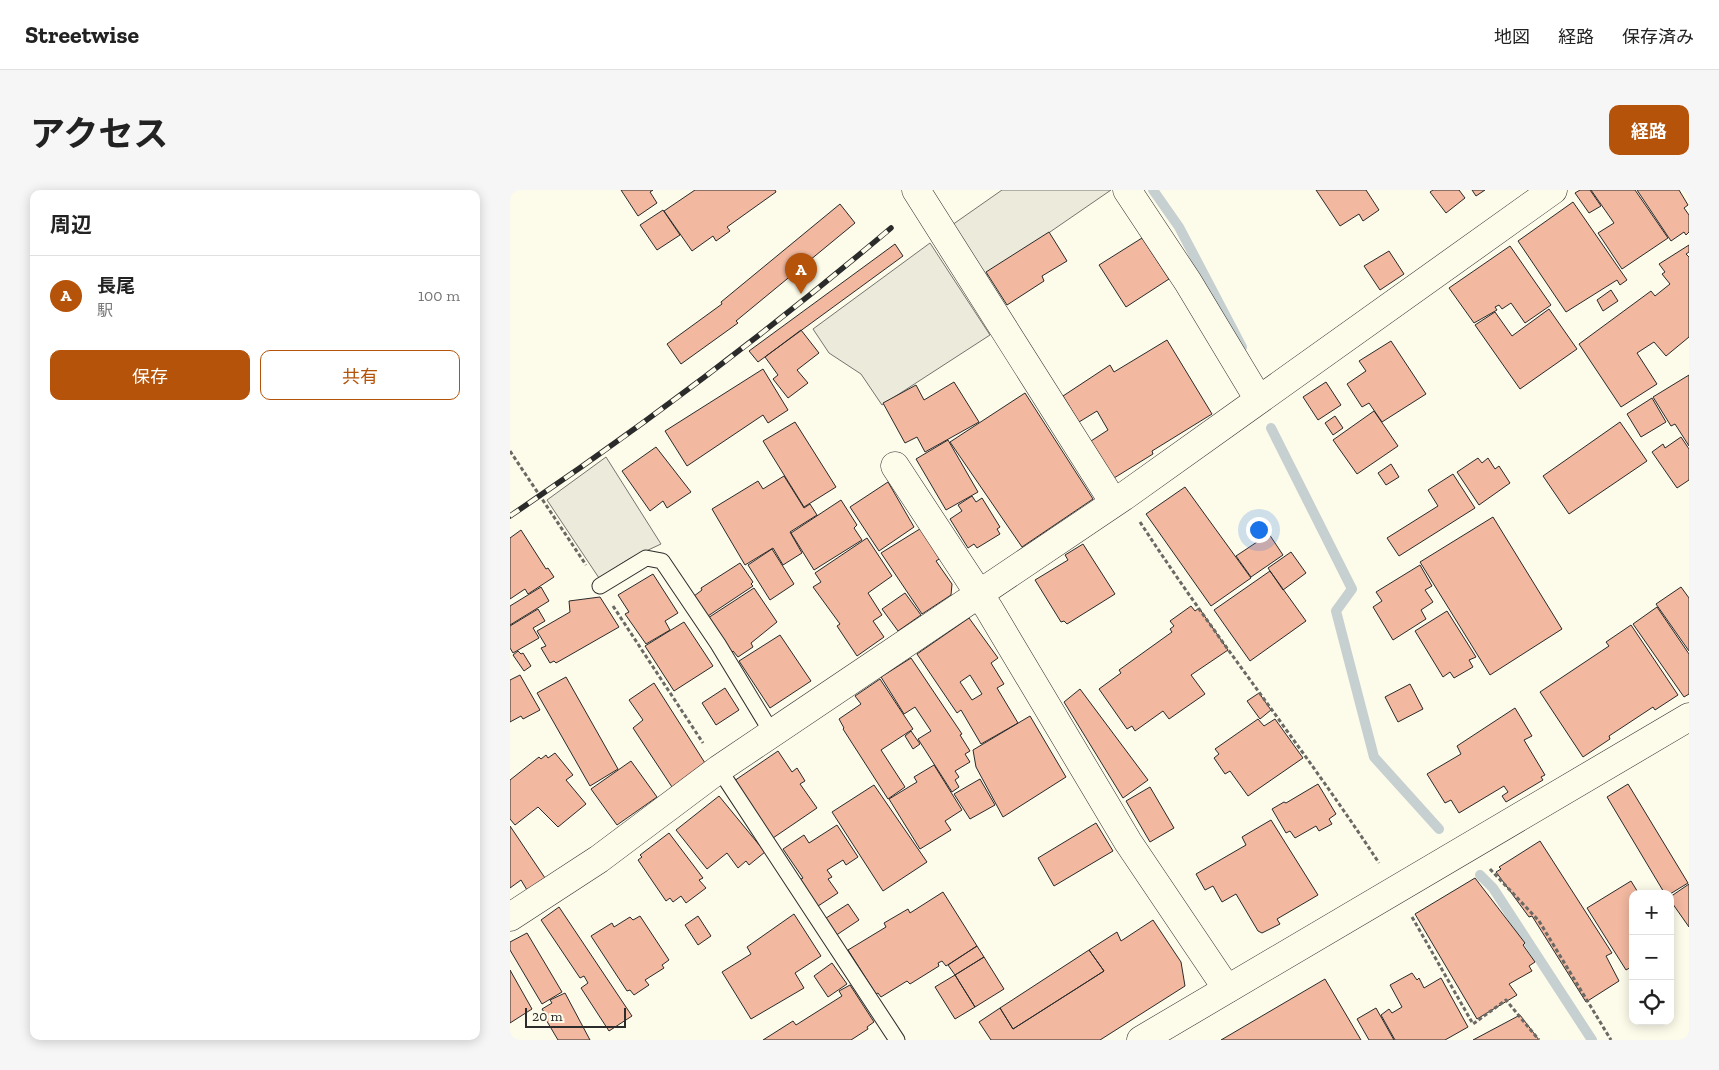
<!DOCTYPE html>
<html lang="ja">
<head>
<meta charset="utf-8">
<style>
  body { margin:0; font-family:"Zilla Slab","Noto Sans JP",serif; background:#f6f6f6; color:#222 }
  .controls { position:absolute; right:15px; bottom:15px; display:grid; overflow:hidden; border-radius:10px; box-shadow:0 2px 12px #0003 }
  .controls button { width:45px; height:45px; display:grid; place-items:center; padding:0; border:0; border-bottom:1px solid #e0e0e0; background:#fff; color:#222; font:25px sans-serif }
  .scale { position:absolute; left:15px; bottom:12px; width:101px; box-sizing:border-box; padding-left:5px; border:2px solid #2b2b2b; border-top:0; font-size:14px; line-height:18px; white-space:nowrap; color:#2b2b2b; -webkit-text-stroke:4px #fdfbea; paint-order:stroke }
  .you { position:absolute; left:748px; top:339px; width:18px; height:18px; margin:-12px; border:4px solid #fff; border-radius:50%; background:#1a73e8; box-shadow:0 0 0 8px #1a73e833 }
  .badge { display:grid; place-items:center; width:32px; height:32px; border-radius:50%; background:#b45309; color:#fff; font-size:16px; font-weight:700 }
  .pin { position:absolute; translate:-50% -41px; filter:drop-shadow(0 1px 2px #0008) }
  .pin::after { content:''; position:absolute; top:26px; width:18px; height:15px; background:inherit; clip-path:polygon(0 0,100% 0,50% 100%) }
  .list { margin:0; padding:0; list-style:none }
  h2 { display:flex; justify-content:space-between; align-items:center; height:65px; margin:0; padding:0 20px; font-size:21px }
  h2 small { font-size:16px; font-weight:400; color:#767676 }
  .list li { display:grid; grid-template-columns:32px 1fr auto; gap:15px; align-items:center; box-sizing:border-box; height:80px; padding:0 20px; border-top:1px solid #e0e0e0 }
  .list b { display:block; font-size:19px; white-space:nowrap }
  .list p { margin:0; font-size:16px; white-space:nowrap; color:#767676 }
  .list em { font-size:16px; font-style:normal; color:#767676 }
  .actions { display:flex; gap:10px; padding:15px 20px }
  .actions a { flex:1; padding:11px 0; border:1px solid #b45309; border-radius:10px; text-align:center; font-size:18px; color:#b45309 }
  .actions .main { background:#b45309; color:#fff }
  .icon { flex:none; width:28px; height:28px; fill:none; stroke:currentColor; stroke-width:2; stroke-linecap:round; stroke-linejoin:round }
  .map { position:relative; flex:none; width:1179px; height:850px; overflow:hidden; border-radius:10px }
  header { display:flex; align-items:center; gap:30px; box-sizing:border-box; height:70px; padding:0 25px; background:#fff; border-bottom:1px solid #e0e0e0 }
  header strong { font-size:24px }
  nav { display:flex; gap:28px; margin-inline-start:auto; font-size:18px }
  .intro { display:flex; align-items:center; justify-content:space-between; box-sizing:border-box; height:120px; padding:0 30px }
  h1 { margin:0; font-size:35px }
  .button { padding:12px 22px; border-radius:10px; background:#b45309; color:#fff; font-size:18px; font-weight:700 }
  main { display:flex; gap:30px; padding:0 30px }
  aside { flex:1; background:#fff; border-radius:10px; box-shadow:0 2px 12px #0003 }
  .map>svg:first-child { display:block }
  .parking { fill:#eceadb; stroke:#74746e }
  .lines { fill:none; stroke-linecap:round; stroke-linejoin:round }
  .stream { stroke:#c7d0d0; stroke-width:10 }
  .building { fill:#f2b8a0; stroke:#2b2b2b; fill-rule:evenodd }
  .lane-casing { stroke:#2b2b2b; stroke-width:17 }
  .street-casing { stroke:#2b2b2b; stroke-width:29 }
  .secondary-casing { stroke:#2b2b2b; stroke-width:29 }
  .path { stroke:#6a6964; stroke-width:3; stroke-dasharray:4 2.5; stroke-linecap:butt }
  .lane { stroke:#fdfbea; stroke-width:15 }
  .street { stroke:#fdfbea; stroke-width:28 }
  .secondary { stroke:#fdfbea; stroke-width:28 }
  .rail-casing { stroke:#2b2b2b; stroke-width:5.5 }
  .rail { stroke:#fdfbea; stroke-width:4; stroke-dasharray:11; stroke-linecap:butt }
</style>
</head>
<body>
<header>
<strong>Streetwise</strong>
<nav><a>地図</a><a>経路</a><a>保存済み</a></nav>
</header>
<div class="intro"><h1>アクセス</h1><a class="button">経路</a></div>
<main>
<aside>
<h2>周辺<small></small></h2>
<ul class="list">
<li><span class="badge">A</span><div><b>長尾</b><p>駅</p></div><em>100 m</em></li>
</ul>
<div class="actions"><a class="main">保存</a><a>共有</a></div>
</aside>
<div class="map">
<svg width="1179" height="850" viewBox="0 0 1179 850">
  <rect width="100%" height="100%" fill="#fdfbea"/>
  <path class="parking" d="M492 0H601L476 86 442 35Z
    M420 53 480 145 372 215 351 184 319 163 303 139Z
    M96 267 151 354 119 369 89 388 37 310Z"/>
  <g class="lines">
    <path class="stream" d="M643 0 669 37 732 157
      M761 238 842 399 826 421 864 567 929 639
      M970 685 983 698 1082 850"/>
  </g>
  <path class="building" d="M111 0H143L140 2 147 13 128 26Z
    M185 0H265L266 2 217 37 220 41 206 51 203 46 182 61 154 21Z
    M806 0H856L869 20 853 31 849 24 830 36Z
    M923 0H949L955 8 936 23 920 2Z
    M962 0H975L966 6Z
    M1070 0H1080L1091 16 1079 23 1065 3Z
    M1081 0H1125L1158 48 1112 79 1088 43 1104 33Z
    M1127 0H1169L1178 15 1174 18 1179 25V42L1176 45 1174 42 1161 51Z
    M1063 12 1117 90 1110 95 1107 90 1056 122 1008 51Z
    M330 14 345 33 226 131 228 133 171 174 157 154 212 114 211 112Z
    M153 20 170 45 147 60 130 35Z
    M539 42 557 71 532 86 534 91 497 115 476 82Z
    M632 48 659 89 616 117 589 75Z
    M385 54 393 66 248 172 239 161Z
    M1179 55V62L1176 64 1179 67V147L1156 166 1144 152 1127 163 1147 194 1111 217 1069 154 1141 101 1145 106 1160 94 1152 84 1155 82 1149 74Z
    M1000 56 1041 115 1015 133 1001 113 992 119 989 115 985 117 987 120 964 133 939 98Z
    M879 61 894 84 870 100 854 76Z
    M1101 100 1108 111 1093 121 1087 110Z
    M1039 119 1067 159 1010 199 965 135 985 122 1002 146Z
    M291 140 309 163 287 180 298 193 278 208 263 189 268 185 255 167Z
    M657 150 702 224 642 261 643 264 604 288 581 251 598 240 587 221 569 232 553 206 600 175 604 182Z
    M881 151 916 204 872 232 859 213 852 217 837 194 856 181 849 171Z
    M253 179 278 220 258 233 253 225 177 276 155 241Z
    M1179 185V256L1165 234 1161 236 1143 207Z
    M444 192 469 232 415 262 407 247 395 253 373 213 406 195 414 210Z
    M816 192 831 215 808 230 793 207Z
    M515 203 583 309 512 357 440 252Z
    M1142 208 1156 232 1131 247 1117 224Z
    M864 221 888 256 847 284 823 250Z
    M825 226 833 238 823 245 815 233Z
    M285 232 326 297 294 317 253 251Z
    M1110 232 1137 271 1059 324 1033 286Z
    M1171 247 1179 259V290L1167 298 1142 262 1153 254 1155 258Z
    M438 250 468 302 436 320 406 269Z
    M146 257 181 302 157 318 153 311 140 321 112 281Z
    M968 268 972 273 978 268 985 279 989 276 1000 293 969 315 947 282Z
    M881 274 889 287 876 295 868 283Z
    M943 284 965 318 889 366 877 348 928 316 918 300Z
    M274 286 294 318 300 314 307 325 280 342 292 363 273 375 263 358 235 375 202 319 248 291 253 299Z
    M378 292 404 337 369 361 340 317Z
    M675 297 741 388 701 416 636 324Z
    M462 306 466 312 472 308 490 337 487 339 490 344 467 358 464 354 458 358 440 329 452 321 448 315Z
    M331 310 347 335 344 338 352 350 304 380 281 343Z
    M983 327 1052 439 980 485 910 372Z
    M413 337 431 368 426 371 442 394 441 405 412 424 371 363Z
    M11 340 36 379 38 378 44 387 18 404 15 399 0 409V348Z
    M759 344 773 365 741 387 726 366Z
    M357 348 382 386 358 403 372 425 363 431 374 447 347 466 327 436 330 434 303 397 311 392 305 383Z
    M573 354 605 404 557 434 554 431 551 432 525 390 558 370 555 365Z
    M262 359 284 394 260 410 238 375Z
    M781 362 796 383 773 400 758 378Z
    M230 373 243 392 241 394 243 396 198 426 184 406 192 400 191 398Z
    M910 375 922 396 915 400 923 412 911 420 916 429 883 450 863 417 872 411 866 402Z
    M760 381 796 431 740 471 704 420Z
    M143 384 168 423 155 431 160 440 136 454 115 424 119 422 108 405Z
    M31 397 39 411 0 435V416Z
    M1171 397 1179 408V461L1146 414Z
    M244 398 267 432 241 453 243 457 228 467 223 461 221 463 198 428Z
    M395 403 411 425 388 441 372 419Z
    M90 407 109 437 46 473 44 471 40 473 31 458 36 456 27 441 60 422 59 411Z
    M681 416 685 421 689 418 718 460 681 485 695 504 659 529 653 521 625 541 622 536 617 539 589 499 611 483 609 480 662 442 660 439 664 436 660 431Z
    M1147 417 1179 464V504L1174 507 1123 434Z
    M28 419 35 431 23 438 29 448 3 463 0 458V436Z
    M937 421 966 467 959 470 963 477 944 488 940 482 933 487 905 441Z
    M459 428 488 468 481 473 494 494 487 498 508 533 471 554 451 520 447 523 407 464ZM460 485 472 504 462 510 450 492Z
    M174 432 203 476 164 501 135 456Z
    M1121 435 1168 505 1145 520 1143 517 1099 546 1100 549 1073 567 1030 502 1099 456 1096 452Z
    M270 445 301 491 260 518 229 471Z
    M8 461 11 464 13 463 21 476 14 481 3 465Z
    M401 468 452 544 450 545 460 561 455 564 460 572 445 581 449 587 445 590 449 597 442 602 408 549 421 541 405 517 394 524 371 487Z
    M10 485 30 520 13 529 11 526 0 532V490Z
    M56 487 108 579 80 596 27 503Z
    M370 489 403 539 371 560 395 597 378 609 333 539 334 538 329 529 351 514 345 506Z
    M144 493 195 573 162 597 123 538 133 530 119 510Z
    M900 494 913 519 888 532 875 507Z
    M215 498 229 520 206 535 192 513Z
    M570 499 638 590 613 608 554 512Z
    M749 503 761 520 750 529 737 511Z
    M1005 518 1022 546 1014 550 1035 585 1031 587 1033 590 996 612 992 606 998 602 994 596 949 623 941 610 935 613 917 584 951 564 947 556Z
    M520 526 556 587 493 627 466 577 463 560Z
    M748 529 754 536 765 529 793 568 738 606 720 581 715 584 704 568 709 564 705 559Z
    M401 541 410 554 403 559 395 546Z
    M268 561 282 582 287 578 295 591 290 594 307 618 263 648 224 591Z
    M45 563 63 585 56 590 76 614 48 637 28 617 5 635 0 629V590L29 567 31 569 36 565 38 568Z
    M121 571 147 607 107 635 81 599Z
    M424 575 452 620 435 631 441 640 410 659 379 609 407 592 404 587Z
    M470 589 485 615 460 629 444 604Z
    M808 594 826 624 819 629 822 634 809 641 806 636 785 648 780 641 776 643 762 619 774 612 776 613Z
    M1118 594 1178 693 1160 704H1155L1097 607Z
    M364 595 417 672 373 701 322 622Z
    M640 597 664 638 640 652 616 611Z
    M209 606 255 662 239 675 236 671 228 678 217 663 197 679 166 640Z
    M761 630 808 705 767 729 770 734 752 743 748 741 726 704 712 712 703 696 695 700 686 684 736 655 732 647Z
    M586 633 603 661 544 696 528 668Z
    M327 635 348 667 336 675 333 670 317 680 322 687 318 689 328 703 305 718 287 691 293 688 273 659 294 645 299 653Z
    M0 636 35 688 17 700 11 690 0 698Z
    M159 643 193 688 189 690 196 698 176 713 171 706 163 712 160 708 156 711 128 670 132 667 130 665Z
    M1030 651 1102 763 1096 766 1109 791 1076 812 1022 726 1019 727 986 682 991 679 989 677Z
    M965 688 1015 753 1013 755 1025 772 1019 776 1022 781 999 794 1007 805 967 829 905 724Z
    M1121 691 1129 704H1123V776L1116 780 1077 718Z
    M1179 694V737L1160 710V707Z
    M433 702 467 756 436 776 432 771 428 773 429 776 400 794 397 791 371 807 368 803 366 804 338 760 376 737 374 733 398 719 400 723Z
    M338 714 349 730 325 746 313 730Z
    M49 717 122 826 99 841 71 798 78 793 74 786 70 788 31 730Z
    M284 724 311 766 285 783 294 798 241 829 212 782 241 764 237 757Z
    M130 726 159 770 152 775 154 778 135 790 139 795 124 805 120 800 117 801 81 746 102 733 104 737 120 727 123 730Z
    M188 726 201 746 188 755 175 735Z
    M643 730 671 772 675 796 590 850H481L469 832 490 818 503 839 594 781 579 760 607 742 611 751Z
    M17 743 52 802 32 814 0 760V752Z
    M467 756 474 767 445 785 438 775Z
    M579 760 594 781 503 839 490 818Z
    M474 767 494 799 465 817 445 785Z
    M322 773 337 794 318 807 304 786Z
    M0 780 22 819 0 833Z
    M902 783 907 790 909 788 914 798 931 788 958 837 935 850H885L871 825 879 819 882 823 892 817 880 795Z
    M445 785 465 817 445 829 425 797Z
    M815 789 851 850H711Z
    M340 795 364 832 357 837 358 839 341 850H253L283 831 286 835 332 806 329 801Z
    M55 803 80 850H48L35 828 37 827 32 819 42 813 40 810Z
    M866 818 884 850H859L847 829Z
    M1010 825 1029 850H963Z"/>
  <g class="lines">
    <defs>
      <path id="lane" d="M90 396 136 368 152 371 208 454 262 543
        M209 579 387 850"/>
      <path id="street" d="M406 0 604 313
        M617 0 678 92 749 210
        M385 276 479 419 618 652 717 799
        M0 727 89 669 209 579 613 307 1043 0"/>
      <path id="secondary" d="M631 850 1179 527"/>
    </defs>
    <use href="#lane" class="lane-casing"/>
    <use href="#street" class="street-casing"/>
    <use href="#secondary" class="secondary-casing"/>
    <path class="path" d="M0 261 76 375
      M630 332C706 449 793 557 869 673
      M103 416 193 553
      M980 679 1029 731 1101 850
      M902 727 963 834 996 810 1029 850"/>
    <use href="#lane" class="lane"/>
    <use href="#street" class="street"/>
    <use href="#secondary" class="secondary"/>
    <defs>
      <path id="rail" d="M0 326C132 237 259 141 381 38"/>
    </defs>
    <use href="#rail" class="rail-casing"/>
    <use href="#rail" class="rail"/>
  </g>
</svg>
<div class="controls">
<button>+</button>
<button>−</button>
<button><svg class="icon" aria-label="locate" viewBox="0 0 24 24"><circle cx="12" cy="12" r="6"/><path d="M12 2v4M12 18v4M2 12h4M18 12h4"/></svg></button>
</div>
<div class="scale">20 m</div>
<div class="you"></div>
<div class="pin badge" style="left:291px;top:104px">A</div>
</div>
</main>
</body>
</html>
